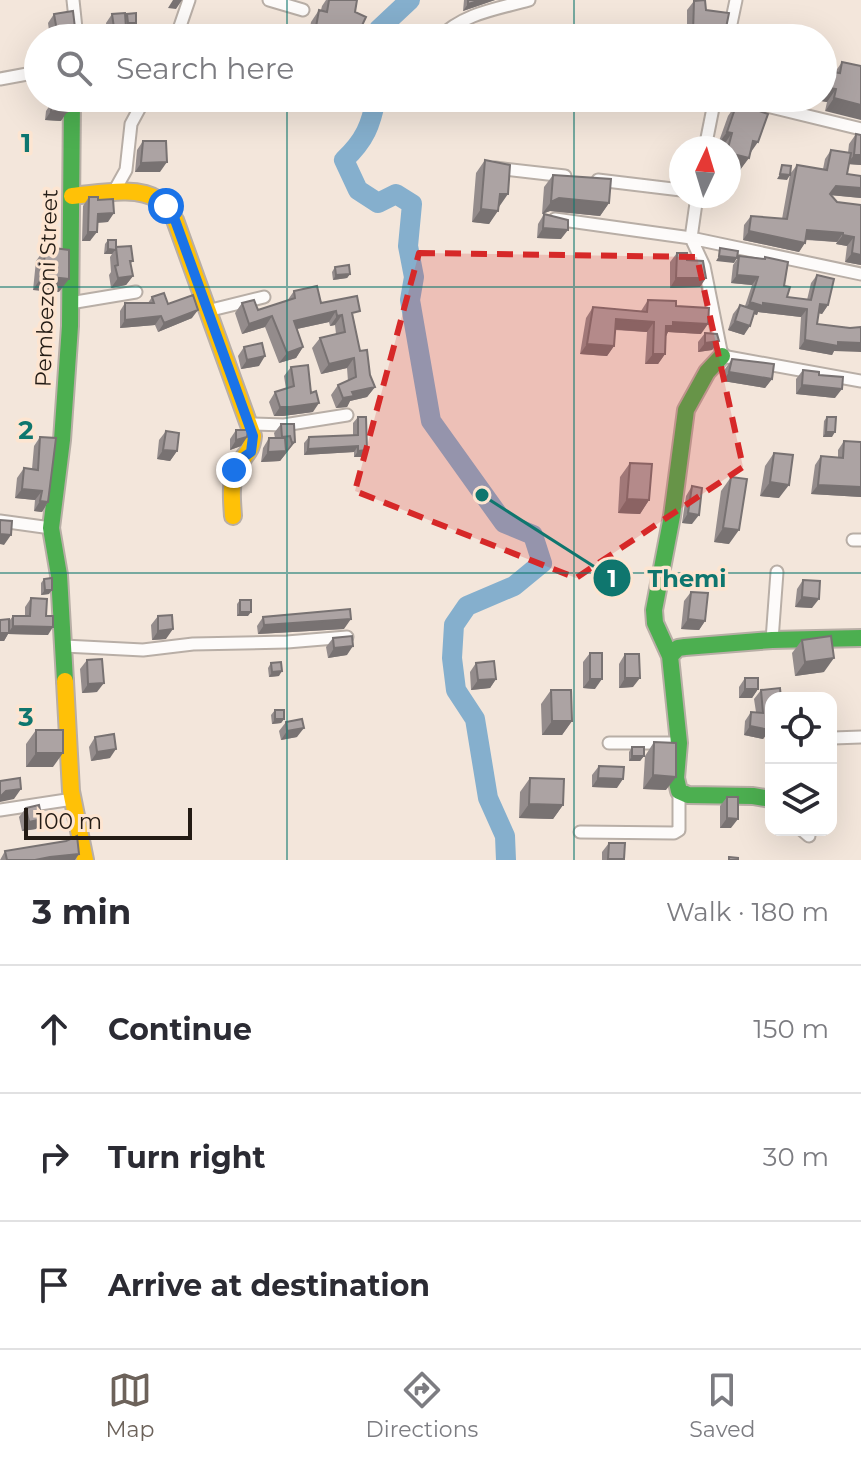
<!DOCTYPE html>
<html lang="en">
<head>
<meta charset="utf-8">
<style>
  body { margin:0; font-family:Montserrat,sans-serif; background:#f7f7f7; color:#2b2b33 }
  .controls { position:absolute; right:24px; bottom:24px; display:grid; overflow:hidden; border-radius:16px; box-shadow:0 8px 32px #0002 }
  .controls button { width:72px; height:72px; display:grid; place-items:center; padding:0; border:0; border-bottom:2px solid #e1e1e2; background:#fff; color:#2b2b33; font:40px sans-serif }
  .compass { position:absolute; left:669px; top:136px; width:72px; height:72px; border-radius:50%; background:#fff; box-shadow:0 8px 32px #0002; rotate:4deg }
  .scale { position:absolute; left:24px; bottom:20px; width:168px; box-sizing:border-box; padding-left:8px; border:4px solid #231b14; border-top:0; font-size:22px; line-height:28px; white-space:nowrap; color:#231b14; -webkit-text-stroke:6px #fde5d1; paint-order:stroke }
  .stop { position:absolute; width:24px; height:24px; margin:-18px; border:6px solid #1a73e8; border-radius:50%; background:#fff }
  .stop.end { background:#1a73e8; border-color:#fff; box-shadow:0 2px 8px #0008 }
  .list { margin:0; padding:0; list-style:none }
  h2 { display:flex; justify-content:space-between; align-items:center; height:104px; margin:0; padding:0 32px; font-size:34px }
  h2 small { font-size:26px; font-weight:400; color:#7c7c81 }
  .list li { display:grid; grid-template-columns:52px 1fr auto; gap:24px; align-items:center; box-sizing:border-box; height:128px; padding:0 32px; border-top:2px solid #e1e1e2 }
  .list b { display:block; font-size:30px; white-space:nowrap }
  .list em { font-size:26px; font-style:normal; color:#7c7c81 }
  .icon { flex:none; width:44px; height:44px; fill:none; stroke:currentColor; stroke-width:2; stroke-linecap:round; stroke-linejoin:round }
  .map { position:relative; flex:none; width:861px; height:860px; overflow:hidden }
  .search { position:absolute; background:#fff; box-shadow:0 8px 32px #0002; left:24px; right:24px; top:24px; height:88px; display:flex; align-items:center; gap:20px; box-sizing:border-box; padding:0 28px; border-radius:44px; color:#7c7c81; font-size:30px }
  .sheet { height:488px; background:#fff }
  nav { display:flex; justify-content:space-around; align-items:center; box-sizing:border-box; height:112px; border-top:2px solid #e1e1e2; background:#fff; font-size:22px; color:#7c7c81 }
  nav a { display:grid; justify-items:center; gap:4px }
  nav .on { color:#6c625a }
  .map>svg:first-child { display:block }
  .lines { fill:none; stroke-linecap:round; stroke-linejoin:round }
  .river { stroke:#85afcd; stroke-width:20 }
  .street-casing { stroke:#b8aea6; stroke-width:15 }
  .fast-casing { stroke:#b8aea6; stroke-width:20 }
  .slow-casing { stroke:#b8aea6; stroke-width:20 }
  .street { stroke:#fdfbfa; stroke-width:11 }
  .fast { stroke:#4caf50; stroke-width:16 }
  .slow { stroke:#ffc107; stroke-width:16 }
  .wall { fill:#948c8c }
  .shaded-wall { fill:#787272 }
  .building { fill:#aca3a3; stroke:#787272; stroke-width:2 }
  .route { stroke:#1a73e8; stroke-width:10 }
  .marked { fill:#d62828; fill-opacity:0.2; stroke:#d62828; stroke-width:6; stroke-dasharray:16 10; stroke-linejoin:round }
  .grid { fill:none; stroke:#0f766e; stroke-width:2; stroke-opacity:0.55 }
  .labels { text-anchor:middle; stroke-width:7; stroke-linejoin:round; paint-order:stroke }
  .street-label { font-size:22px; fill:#231b14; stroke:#fde5d1 }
  .grid-label { font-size:26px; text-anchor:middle; font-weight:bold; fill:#0f766e; stroke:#fde5d1; stroke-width:7; stroke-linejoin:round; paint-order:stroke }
  .leader { fill:none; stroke:#0f766e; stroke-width:3 }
  .callout-dot { fill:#0f766e; stroke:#fde5d1; stroke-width:3 }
  .mark-label { font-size:24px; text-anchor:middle; font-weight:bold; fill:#fff }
  .callout-label { font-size:24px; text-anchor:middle; font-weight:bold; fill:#0f766e; stroke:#fde5d1; stroke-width:7; stroke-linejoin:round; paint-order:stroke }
</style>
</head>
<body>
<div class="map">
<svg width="861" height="860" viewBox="0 0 861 860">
  <rect width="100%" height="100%" fill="#f3e6db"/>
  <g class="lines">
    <path class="river" d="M373 38 379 29 410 0
      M376 98C371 125 365 140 344 160L358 190 378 203 396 194 412 204 408 246 414 277 410 300 431 421 504 523 533 535 542 563 514 586 467 606 454 625 452 658 456 690 475 719 488 798 505 836 506 860"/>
    <defs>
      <path id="street" d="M73 0 77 38
        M269 0 303 10
        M176 38 189 0
        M439 38C464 13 497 9 529 0
        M728 38 736 0
        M0 79 38 72
        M734 98 861 129
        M705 148 715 98
        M495 168 565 176
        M598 180 681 190
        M112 195 126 170 131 124 145 98
        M697 196 691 238 704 266 722 356 861 381
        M555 219 691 238 861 274
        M70 303 136 292
        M207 311 264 297
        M250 424 284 425 347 415
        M0 521 51 528
        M853 540H861
        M772 640 777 572
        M64 646 143 650 193 644 287 642 347 637
        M833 738 861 737
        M609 743H679
        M0 810 73 799
        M802 830 809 836
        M580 832 674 833 679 830V791"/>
      <path id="fast" d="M670 656 655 623 654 610 672 516 686 410 707 372 722 356
        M65 681 59 575 51 528 62 440 70 326 72 98
        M771 799 753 796 688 795 679 791 676 778 679 743 670 656 678 648 685 647 772 640 861 638"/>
      <path id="slow" d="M72 196C97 194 137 185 159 200 166 205 170 213 175 220L253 436C251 455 243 454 236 470 230 484 232 501 233 516
        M65 681 71 791 85 860"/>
    </defs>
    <use href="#street" class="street-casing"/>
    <use href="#fast" class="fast-casing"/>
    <use href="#slow" class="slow-casing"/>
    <use href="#street" class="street"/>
    <use href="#fast" class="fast"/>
    <use href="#slow" class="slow"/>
  </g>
  <path class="wall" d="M326 0H357L355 12 358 34 356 38H308L311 22 319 10H321L322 6Z
    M464 0H495L463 11Z
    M694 1 726 28 728 35 726 38H687V10Z
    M54 14 68 38H50L48 23Z
    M112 14 125 16 127 14 136 23 133 27 126 28 120 37 107 38 106 23Z
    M842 62 861 66 825 111 827 102 815 100V98H823V76L826 71 835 72Z
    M52 102 61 121 45 120 46 111Z
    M737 103 750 155 740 170 729 148H722L723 146 718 144 728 116Z
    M856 134 861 135V165L849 164 847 174 861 198 831 195 837 202 861 205V265L845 262 847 246 836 244 837 242 806 240 799 252 743 240 744 225 751 216 782 219 790 174 797 165 823 169 825 159 831 150 848 153 849 144Z
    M143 141 160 172H135L137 150Z
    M485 160 499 207 489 224 472 222 476 173Z
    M553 175 609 203 600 216 550 211 542 214 544 187Z
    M89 197 98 200 108 222 97 223 90 241H82L83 206Z
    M544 214 561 239 537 238 538 224Z
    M108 240 116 248 133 261 130 264 133 276 126 285 111 288 109 275 111 272 110 257 112 254H104L105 244Z
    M46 247 59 292 33 290 36 261Z
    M677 253 687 260 700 287 670 288V262Z
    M739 256 764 259 765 257 784 286 787 297 807 300 811 283 817 275 828 305 822 314 819 313 817 324 834 351 832 355 799 349 801 317 758 312 757 315 754 314 744 335 728 330 733 314 740 305 745 306 752 285 731 283 733 265Z
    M335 267 350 274 347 278 333 280 332 272Z
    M294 291 321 303 354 320 360 351 375 387 367 397 350 401 347 407 336 408 331 395 338 385 348 381 347 368 321 374 312 348 320 338 336 334 335 325 330 326 329 322 297 329 303 347 296 358 279 363 265 327 242 334 235 313 242 303 258 310 287 301Z
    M152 297 168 304 192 318 158 332 155 325 120 328V311L125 303H148Z
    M648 300 676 306 701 334 668 332 666 336 665 354 658 364H645L647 332 615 330 614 346 607 356 580 354 586 318 593 307 641 311Z
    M705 333 719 341 712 350 698 352V342Z
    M244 347 259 366 241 369 238 356Z
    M732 359 772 379 765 388 723 381 725 369Z
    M291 367 311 393 313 412 283 416H274L269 402 275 392 286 389 284 376Z
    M803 370 819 375 835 398 796 394V379Z
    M358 417 362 457H354V452L304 455V443L309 437 353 435V423Z
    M827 417 832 437H823L824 421Z
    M281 424 295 442 280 461 261 462 263 448 269 438H275L274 433Z
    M236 430 247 437 241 446 230 450V439Z
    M166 431 177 451 170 461 157 459 159 440Z
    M40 437 48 502 42 512 34 511 35 500 15 498 17 478 24 468 32 469 34 446Z
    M844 441 861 442V497L811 494 815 465 821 456 838 458V450Z
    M774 453 779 498 760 496 765 466Z
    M630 463 649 500 640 514 618 513 620 477Z
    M731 477 729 544 714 542 721 491Z
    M692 486V524L682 523 686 496Z
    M44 579 49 594 41 595V583Z
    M803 580 812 608 795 607 797 589Z
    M691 592 705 621 699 630 681 629 684 601Z
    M31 598 46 616 48 635 8 634 4 641H0V620L9 621 13 616H25V607Z
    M240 600 248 616H237V604Z
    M158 616 166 639 152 640 151 625Z
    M263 617 344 629 258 634 257 626Z
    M333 638 347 655 328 658 326 647Z
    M802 640 824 672 795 676 792 653Z
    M590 653 595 689 583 688V662Z
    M625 654 633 687 619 688V664Z
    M87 660 97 692 82 693 80 669Z
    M271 663 279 676 269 677 268 668Z
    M476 663 496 679 490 688 471 690 470 672Z
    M745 678 758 689 752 698H739V687Z
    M551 690 572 721 562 735H542L541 704Z
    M761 690 771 698 770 730 763 739 744 735 745 721 751 712H756L754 699Z
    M275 710 284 719 281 723 272 724 271 715Z
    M286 722 297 737 281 740 279 731Z
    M36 730 53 767H26V744Z
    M95 737 110 758 91 761 89 747Z
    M654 742 666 790 643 789 645 756Z
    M632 747 644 756 640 761H629V752Z
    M599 766 617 788 592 787V775Z
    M530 778 563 805 553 819 519 818 520 792Z
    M727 797 731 828H720V806Z
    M26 808 42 819 36 829 22 831 19 817Z
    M609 843 624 860H602V852Z
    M5 851 75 860H0Z"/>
  <path class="shaded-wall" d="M173 0H182L176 9 168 8Z
    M481 0H495L463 11 468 4Z
    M128 23H136L133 27 126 28 120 37 107 38 114 28H124Z
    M75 28 68 38H53L57 31Z
    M342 28 358 34 356 38H335Z
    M693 32 728 35 726 38H688Z
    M824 87 836 89 827 102 815 100 816 98H823Z
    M834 98 861 105V120L825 111Z
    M691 100 704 101 701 106 688 105Z
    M51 111 67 112 61 121 45 120Z
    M727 132 732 133 723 146 718 144Z
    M753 141 758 142 749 155Z
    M729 153 749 158 740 170 729 168Z
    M854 155H861V165L847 164Z
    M167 162 160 172H135L141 163Z
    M780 174 790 175 787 180 777 179Z
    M836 186 861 188V198L829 195Z
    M500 194H508L499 207H491Z
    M559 198 609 203 600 216 550 211 542 214 551 202Z
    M481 209 498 211 489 224 472 222Z
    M114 213 108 222 91 223 98 214Z
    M543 228 568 230 561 239 537 238Z
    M807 230 843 233 837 242 800 239Z
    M749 231 805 243 799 252 743 240Z
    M88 232H97L90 241H82Z
    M843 235 854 237 847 246 836 244Z
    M108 249 115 250 112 254H104Z
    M852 253 861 255V265L845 262Z
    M719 256 737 258 734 263 716 261Z
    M350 274 347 278 333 280 336 275Z
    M737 275 758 277 752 285 731 283Z
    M42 276 69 279 59 292 33 290Z
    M133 276 126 285 111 288 118 278Z
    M676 278H706L700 287 670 288Z
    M750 302 807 309 801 317 758 312 757 315 744 311Z
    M820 304 828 305 822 314 814 312Z
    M198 310 192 318 158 332 164 323Z
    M336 311 329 322 287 331 294 321Z
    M342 315 335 325 330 326 337 316Z
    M161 316 155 325 120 328 125 320Z
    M272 316 265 327 242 334 249 324Z
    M616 319 654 322 647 332 609 329Z
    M735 321 750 326 744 335 728 330Z
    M673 322 708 324 701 334 668 332 666 336V326Z
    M805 340 861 343V352L834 351 832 355 799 349Z
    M719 341 712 350 698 352 705 343Z
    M587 344 614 346 607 356 580 354Z
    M303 347 296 358 279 363 287 353Z
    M653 354H665L658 364H645Z
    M265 356 259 366 241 369 247 360Z
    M354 358 347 368 321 374 329 364Z
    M729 372 772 379 765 388 723 381Z
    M802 385 842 389 835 398 796 394Z
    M375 387 367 397 350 401 347 407 336 408 343 398 352 392Z
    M319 403 313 412 283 416H274L280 407Z
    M826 432H835L832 437H823Z
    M247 437 241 446 230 450 236 440Z
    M295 442 280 461 261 462 268 452 286 451 292 443Z
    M358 446 354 452 304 455 308 449Z
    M163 450 177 451 170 461 157 459Z
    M367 450 362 457H354L358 451Z
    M770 482 789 485 779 498 760 496Z
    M818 485 861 487V497L811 494Z
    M22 489 42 491 35 500 15 498Z
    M627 499 649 500 640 514 618 513Z
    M40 501 48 502 42 512 34 511Z
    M688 513 699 515 692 524 682 523Z
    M723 528 739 530 729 544 714 542Z
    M0 534 11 535 4 545 0 544Z
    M45 590H52L49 594 41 595Z
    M802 597 819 599 812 608 795 607Z
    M240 612H251L248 616H237Z
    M351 619 344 629 258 634 264 625Z
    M688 619 705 621 699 630 681 629Z
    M13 626 53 627 48 635 8 634 4 641H0V633H8Z
    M173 629 166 639 152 640 158 631Z
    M353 646 347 655 328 658 334 648Z
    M834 658 824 672 795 676 805 662Z
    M282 671 279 676 269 677 272 672Z
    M625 678H640L633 687 619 688Z
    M496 679 490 688 471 690 478 680Z
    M590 679H602L595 689 583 688Z
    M104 683 97 692 82 693 88 684Z
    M745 689H758L752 698H739Z
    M275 719H284L281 723 272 724Z
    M552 721H572L562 735H542Z
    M750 726 770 730 763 739 744 735Z
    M304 728 297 737 281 740 287 731Z
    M116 749 110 758 91 761 97 752Z
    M36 753H63L53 767H26Z
    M632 756H644L640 761H629Z
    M653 775 676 777 666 790 643 789Z
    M598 778 623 779 617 788 592 787Z
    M21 789 14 799 0 802V797L6 791Z
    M529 804 563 805 553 819 519 818Z
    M727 818 738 819 731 828H720Z
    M42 819 36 829 22 831 29 822Z
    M79 854 75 860H35L50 857Z"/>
  <path class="building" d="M329 0H357L355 12 366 17 358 34 342 28 340 38H314L319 10 327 12Z
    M468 0H481L468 4Z
    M705 0 706 10 729 13 726 28 728 35 693 32 694 1Z
    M73 11 75 28 57 31 54 14Z
    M125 13 126 28H114L112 14Z
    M136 13V23H128L127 14Z
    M469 31 470 38H456L455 32Z
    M842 62 861 66V105L834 98 836 89 824 87 826 71 840 73Z
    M691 98H704V101L691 100Z
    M52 102 67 103V112L51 111Z
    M737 103 768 114 758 142 753 141 749 158 729 153 728 148 732 133 727 132Z
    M856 134 861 135V155H854Z
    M143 141H166L167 162 141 163Z
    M831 150 851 153 847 174 861 176V188L836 186 830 194 837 202 861 205V255L852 253 854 237 843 235V233L807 230 805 243 749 231 751 216 787 219 797 165 827 170Z
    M485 160 510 165 508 194H500L498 211 481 209Z
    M782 165 791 166 790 175 780 174Z
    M553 175 611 179 609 203 559 198 551 202Z
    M89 197H98V200L113 199 114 213 98 214 97 232H88Z
    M544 214 568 220V230L543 228Z
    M108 240H116V250L108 249Z
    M131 246 133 261H130L133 276 118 278 115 266 118 265 116 247Z
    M46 247 69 250V279L42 276Z
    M720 248 738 251 737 258 719 256Z
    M677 253H687V260L703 261 706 278H676Z
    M739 256 765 259V257L788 262 784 286 790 287 787 297 811 300 817 275 834 279 828 305 820 304 817 324 850 328 861 327V343L838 342V346L805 340 807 309 763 303V306L750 302 758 277 737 275Z
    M349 265 350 274 336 275 335 267Z
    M317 286 321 303 357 296 360 311 352 313 360 351 367 350 370 375 375 387 352 392 354 396 343 398 338 385 356 377 354 358 329 364 320 338 345 332 342 315 337 316 336 311 294 321 303 347 287 353 272 316 249 324 242 303 254 300 258 310 295 298 294 291Z
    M164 293 168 304 193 295 198 310 164 323 161 316 125 320V303H154L152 297Z
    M648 300 676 301V306L709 308 708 324 673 322V326H666L665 354H653L654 322 616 319 614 346 587 344 593 307 647 312Z
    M740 305 755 310 750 326 735 321Z
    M705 333 717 334 719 341 705 343Z
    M262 343 265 356 247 360 244 347Z
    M732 359 774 364 772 379 729 372Z
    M308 365 311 393 316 391 319 403 290 407H280L275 392 294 386 291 367Z
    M803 370 819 372V375L843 377 842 389 802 385Z
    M358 417H366L367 450 358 451V446L308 449 309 437 358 435Z
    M827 417H836L835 432H826Z
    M281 424H294L295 442 292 443 290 436 282 437Z
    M236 430H248L247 437 236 440Z
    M166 431 179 433 177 451 163 450Z
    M40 437 56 438 48 502 40 501 42 491 22 489 24 468 38 470Z
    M269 438H285L286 451 268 452Z
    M844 441 861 442V487L818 485 821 456 843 458Z
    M774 453 793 455 789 485 770 482Z
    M630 463 652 464 649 500 627 499Z
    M731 477 747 479 739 530 723 528Z
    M692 486 702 488 699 515 688 513Z
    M0 520 12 521 11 535 0 534Z
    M52 578V590H45L44 579Z
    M803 580 820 581 819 599 802 597Z
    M691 592 708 593 705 621 688 619Z
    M31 598 47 599 46 616H53V627L13 626V616H30Z
    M240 600H251V612H240Z
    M350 609 351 619 264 625 263 617Z
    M172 615 173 629 158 631V616Z
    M9 619V633H0V620Z
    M352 636 353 646 334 648 333 638Z
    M831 636 834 658 805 662 802 640Z
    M590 653H602V679H590Z
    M625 654H639L640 678H625Z
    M102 659 104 683 88 684 87 660Z
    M494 661 496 679 478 680 476 663Z
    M281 662 282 671 272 672 271 663Z
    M745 678H758V689H745Z
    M780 688 781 698H771L770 730 750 726 751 712 763 713 761 690Z
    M551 690H571L572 721H552Z
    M275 710H284V719H275Z
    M302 719 304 728 287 731 286 722Z
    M36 730H63V753H36Z
    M114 734 116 749 97 752 95 737Z
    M654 742 676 743V777L653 775Z
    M632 747H644V756H632Z
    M599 766 624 767 623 779 598 778Z
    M20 778 21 789 6 791 0 797V781Z
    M530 778 564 779 563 805 529 804Z
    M727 797H738V819L727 818Z
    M39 805 42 819 29 822 26 808Z
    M77 836 79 854 50 857 35 860H7L5 851 66 841Z
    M609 843H625L624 859H608Z
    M729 857 738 858V860H729Z"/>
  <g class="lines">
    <path class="route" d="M166 206 175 220 253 436 251 452 241 459 234 470"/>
  </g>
  <path class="marked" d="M419 253 697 257 743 467 576 578 355 491Z"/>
  <path class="grid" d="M287 0V38M574 0V38M287 98V860M574 98V860M0 287H861M0 573H861"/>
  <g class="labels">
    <g class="street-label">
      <text transform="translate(46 288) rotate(-88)" y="8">Pembezoni Street</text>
    </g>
  </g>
  <g class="grid-label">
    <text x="26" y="152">1</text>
    <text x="26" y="439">2</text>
    <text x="26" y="726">3</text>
  </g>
  <path class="leader" d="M482 495L612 578"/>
  <g class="callout-dot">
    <circle cx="482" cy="495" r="8"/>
    <circle cx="612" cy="578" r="20"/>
  </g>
  <g class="mark-label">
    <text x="612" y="587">1</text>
  </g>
  <g class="callout-label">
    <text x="687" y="587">Themi</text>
  </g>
</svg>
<div class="controls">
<button><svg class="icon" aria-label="locate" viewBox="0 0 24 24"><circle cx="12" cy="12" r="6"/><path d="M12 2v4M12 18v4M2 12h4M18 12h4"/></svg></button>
<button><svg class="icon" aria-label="layers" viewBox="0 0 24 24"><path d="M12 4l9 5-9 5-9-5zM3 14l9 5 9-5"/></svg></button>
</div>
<svg class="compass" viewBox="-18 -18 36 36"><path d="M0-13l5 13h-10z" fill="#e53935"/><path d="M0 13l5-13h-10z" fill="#7c7c81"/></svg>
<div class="scale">100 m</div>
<div class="stop" style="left:166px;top:206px"></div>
<div class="stop end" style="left:234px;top:470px"></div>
<div class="search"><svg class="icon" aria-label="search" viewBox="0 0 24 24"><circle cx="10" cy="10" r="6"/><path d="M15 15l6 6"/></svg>Search here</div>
</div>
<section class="sheet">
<h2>3 min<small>Walk · 180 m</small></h2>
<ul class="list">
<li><svg class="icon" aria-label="ahead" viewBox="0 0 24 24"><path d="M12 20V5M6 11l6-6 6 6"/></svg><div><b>Continue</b></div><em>150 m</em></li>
<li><svg class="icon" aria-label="right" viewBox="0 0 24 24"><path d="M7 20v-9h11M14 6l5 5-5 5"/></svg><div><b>Turn right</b></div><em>30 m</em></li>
<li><svg class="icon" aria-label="arrive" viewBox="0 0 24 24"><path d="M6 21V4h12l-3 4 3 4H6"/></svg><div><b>Arrive at destination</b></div></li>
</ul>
</section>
<nav>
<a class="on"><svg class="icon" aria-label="map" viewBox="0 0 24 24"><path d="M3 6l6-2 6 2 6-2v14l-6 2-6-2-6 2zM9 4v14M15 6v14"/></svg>Map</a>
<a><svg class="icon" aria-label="directions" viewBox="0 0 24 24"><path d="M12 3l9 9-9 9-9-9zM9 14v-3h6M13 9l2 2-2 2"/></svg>Directions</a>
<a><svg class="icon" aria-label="saved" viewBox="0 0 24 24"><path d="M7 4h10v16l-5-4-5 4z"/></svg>Saved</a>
</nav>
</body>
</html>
